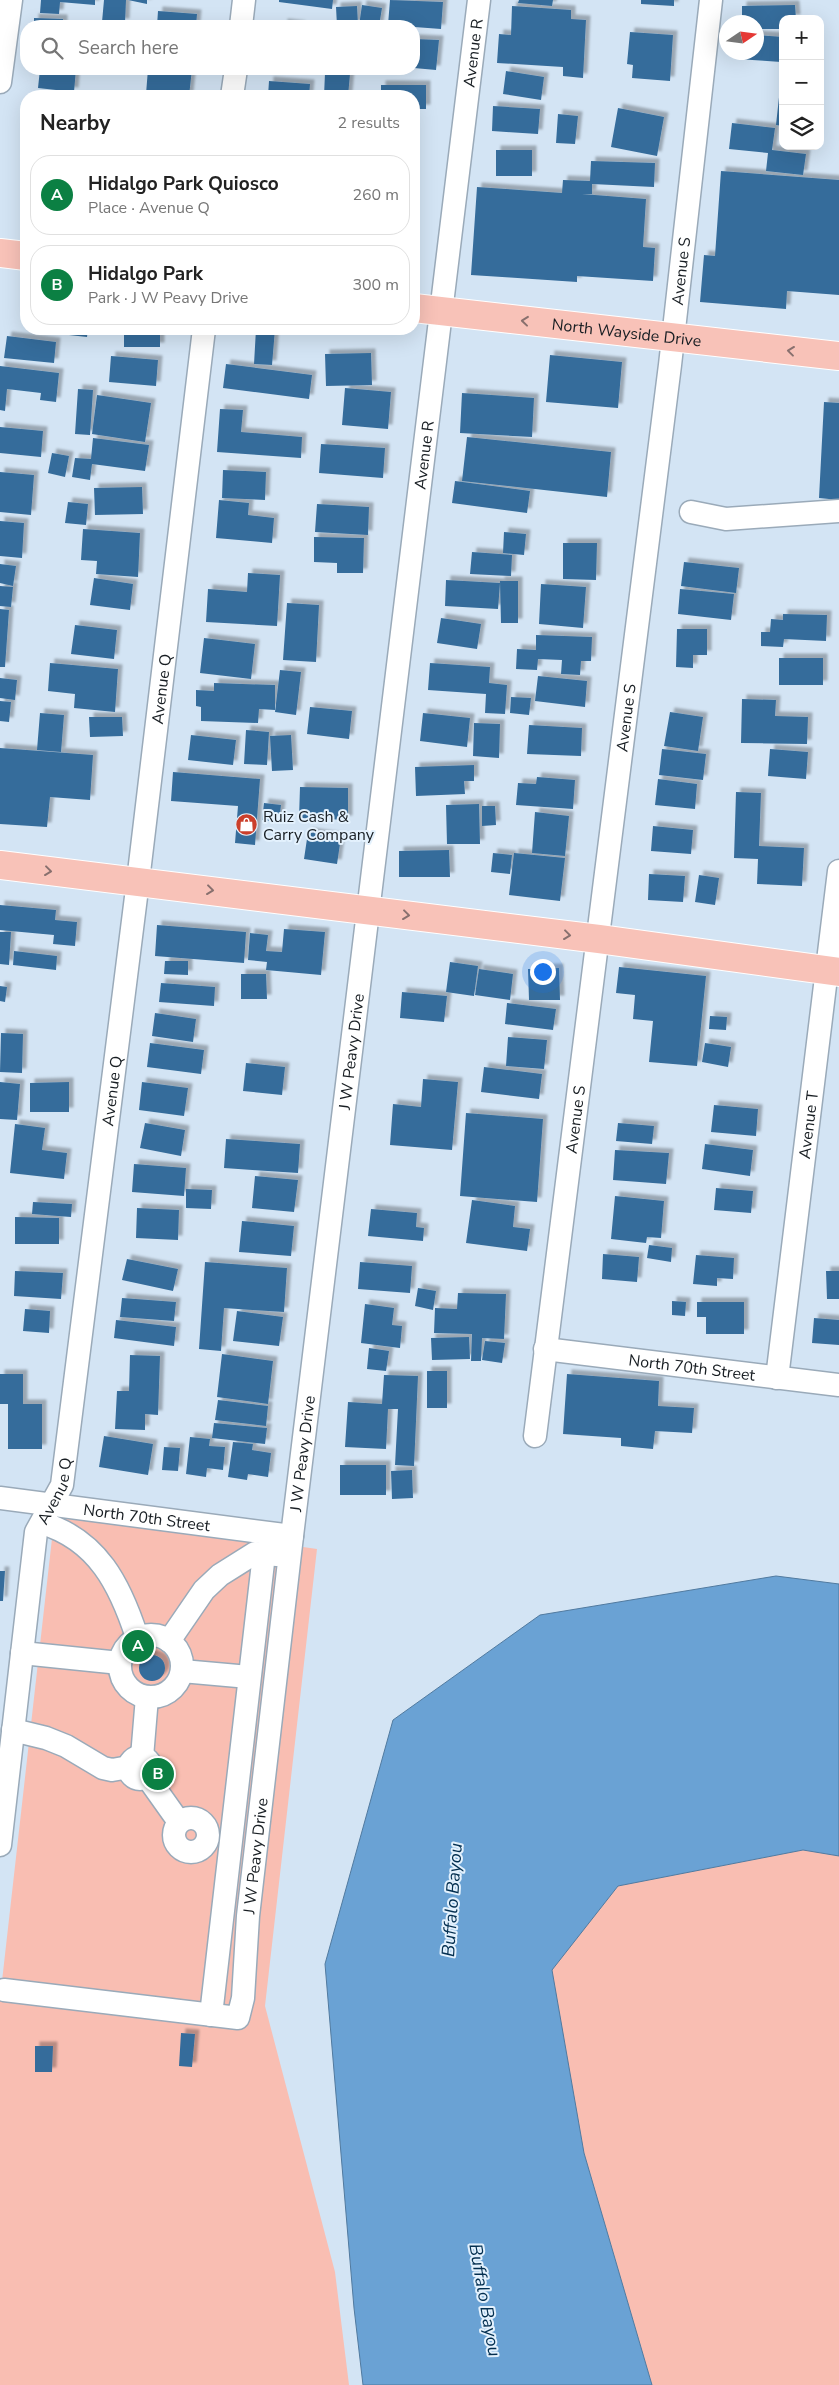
<!DOCTYPE html>
<html lang="en">
<head>
<meta charset="utf-8">
<style>
  body { margin:0; font-family:"Nunito Sans",sans-serif; background:#f2f2f2; color:#222 }
  .controls { position:absolute; right:15px; top:15px; display:grid; overflow:hidden; border-radius:10px; box-shadow:0 5px 20px #0002 }
  .controls button { width:45px; height:45px; display:grid; place-items:center; padding:0; border:0; border-bottom:1px solid #e0e0e0; background:#fff; color:#222; font:25px sans-serif }
  .compass { position:absolute; left:719px; top:15px; width:45px; height:45px; border-radius:50%; background:#fff; box-shadow:0 5px 20px #0002; rotate:77deg }
  .you { position:absolute; left:542px; top:971px; width:18px; height:18px; margin:-12px; border:4px solid #fff; border-radius:50%; background:#1a73e8; box-shadow:0 0 0 8px #1a73e833 }
  .badge { display:grid; place-items:center; width:32px; height:32px; border-radius:50%; background:#0b8043; color:#fff; font-size:16px; font-weight:700 }
  .pin { position:absolute; translate:-50% -50%; border:2px solid #fff; box-shadow:0 1px 5px #0006 }
  .list { margin:0; padding:0; list-style:none }
  h2 { display:flex; justify-content:space-between; align-items:center; height:65px; margin:0; padding:0 20px; font-size:21px }
  h2 small { font-size:16px; font-weight:400; color:#767676 }
  .list li { display:grid; grid-template-columns:32px 1fr auto; gap:15px; align-items:center; box-sizing:border-box; height:80px; margin:0 10px 10px; padding:0 10px; border:1px solid #e0e0e0; border-radius:20px }
  .list b { display:block; font-size:19px; white-space:nowrap }
  .list p { margin:0; font-size:16px; white-space:nowrap; color:#767676 }
  .list em { font-size:16px; font-style:normal; color:#767676 }
  .icon { flex:none; width:28px; height:28px; fill:none; stroke:currentColor; stroke-width:2; stroke-linecap:round; stroke-linejoin:round }
  .map { position:relative; flex:none; width:839px; height:2385px; overflow:hidden }
  .search { position:absolute; background:#fff; box-shadow:0 5px 20px #0002; left:20px; top:20px; width:400px; height:55px; display:flex; align-items:center; gap:12px; box-sizing:border-box; padding:0 18px; border-radius:20px; color:#767676; font-size:19px }
  .panel { position:absolute; background:#fff; box-shadow:0 5px 20px #0002; left:20px; top:90px; width:400px; height:245px; border-radius:20px }
  .map>svg:first-child { display:block }
  .green { fill:#f9beb2 }
  .water { fill:#6aa2d4; stroke:#517a9f }
  .building { fill:#356c9b; filter:url(#shadow) }
  .lines { fill:none; stroke-linecap:round; stroke-linejoin:round }
  .minor-casing { stroke:#9aaab9; stroke-width:25 }
  .major-casing { stroke:#fff; stroke-width:30 }
  .minor { stroke:#fff; stroke-width:22 }
  .major { stroke:#f8c2b8; stroke-width:28 }
  .oneway { stroke:#88706e }
  .labels { text-anchor:middle; stroke-width:4; stroke-linejoin:round; paint-order:stroke }
  .street-label { font-size:16px; fill:#181e23; stroke:#e3f1fd }
  .poi-label { font-size:16px; fill:#181e23; stroke:#e3f1fd; text-anchor:start }
  .water-label { font-size:18px; font-style:italic; fill:#022e4f; stroke:#e3f1fd }
</style>
</head>
<body>
<div class="map">
<svg width="839" height="2385" viewBox="0 0 839 2385">
  <defs>
    <filter id="shadow"><feDropShadow dx="4.5" dy="-4.5" stdDeviation="1" flood-color="#0004"/></filter>
  </defs>
  <rect width="100%" height="100%" fill="#d3e4f4"/>
  <path class="green" d="M55 1512 317 1549 265 2006 335 2272 349 2385H0V1999Z
    M803 1850 839 1856V2385H652L584 2153 551 1970 618 1886Z"/>
  <path class="water" d="M776 1576 839 1584V1856L803 1850 618 1886 552 1970 584 2153 652 2385H363L354 2308 325 1964 393 1720 540 1615Z"/>
  <path class="building" d="M41 0H95V5L60 2 59 14 40 13Z
    M104 0H126L125 23 102 22Z
    M128 0H147V4Z
    M279 0H333L332 9 279 2Z
    M390 0 443 2 441 29 388 25Z
    M519 0H553L552 6 518 3Z
    M641 0H674V6L641 4Z
    M362 5 382 8 379 26H359Z
    M795 5 796 19H783V29H756V22H742V6Z
    M357 6 358 25 337 26 336 7Z
    M512 6 571 10V19L586 20 583 78 563 76V67L497 63 499 34 511 35Z
    M158 11 197 14 196 26H157Z
    M34 18 63 19V26H34Z
    M283 23 301 25V26H283Z
    M630 32 673 35 670 81 632 78 633 65 627 64Z
    M756 35 783 37 781 62 737 59V52H756Z
    M414 39 439 40 436 70 414 68Z
    M40 69H76L74 92 38 88Z
    M148 69H192L189 96 146 94Z
    M506 71 544 77 541 100 503 94Z
    M325 73 350 74 348 96H324Z
    M269 81 310 84 309 96H268Z
    M381 85H426V109H414V96H381Z
    M780 88 783 89V126L776 125Z
    M493 106 540 109 538 134 492 131Z
    M618 108 664 117 657 156 611 147Z
    M558 114 578 116 575 144 556 143Z
    M732 123 775 128 772 150 806 154 803 175 766 171 768 153 729 149Z
    M496 150H532V176H496Z
    M591 161 655 163 654 187 592 184V194H582L646 199 643 247 655 248 653 281 577 276V282L471 275 477 187 562 193 563 180 590 181Z
    M721 171 839 180V295L787 291 786 309 700 302 704 255 715 256Z
    M51 329H88L87 337 51 333Z
    M256 329H275L272 365 254 364Z
    M124 333H160V347H124Z
    M7 336 56 342 54 363 4 358Z
    M371 353 372 385 326 386 325 354Z
    M550 355 622 362 618 408 546 402Z
    M111 356 158 360 156 386 109 382Z
    M226 364 312 375 309 399 223 388Z
    M0 366 59 373 56 402 40 400 41 393 7 389 5 411 0 410Z
    M345 388 391 392 388 429 342 425Z
    M78 389 93 390 90 435 75 434Z
    M462 393 534 398 532 437 460 433Z
    M97 395 151 403 145 442 92 434Z
    M824 402 839 403V500L819 498Z
    M220 409 243 410 241 432 302 437 301 458 217 452Z
    M0 427 43 431 41 457 0 453Z
    M467 437 611 452 607 497 462 481Z
    M93 438 149 445 145 471 92 464 90 480 72 477 75 458 91 459Z
    M321 444 385 448 383 478 319 473Z
    M52 453 69 456 65 477 48 473Z
    M223 470 266 472 265 500 222 498Z
    M0 472 34 475 31 515 0 512Z
    M455 481 530 491 527 513 452 503Z
    M142 487 143 514 95 515 94 488Z
    M219 500 249 503 248 515 274 518 272 543 216 538Z
    M68 502 88 504 86 525 65 523Z
    M317 504 369 507 368 535 315 532Z
    M0 521 24 523 22 558 0 556Z
    M83 529 140 533 138 577 96 574 97 561 81 560Z
    M504 532 526 534 524 555 503 553Z
    M314 537 364 538 363 573H337V563L314 562Z
    M563 543H597L596 580 563 579Z
    M472 552 512 555 511 576 470 574Z
    M684 562 739 568 736 593 681 586Z
    M0 564 16 566 13 586 0 583Z
    M248 573 280 575 277 626 206 622 208 589 247 592Z
    M94 578 133 584 130 610 90 605Z
    M446 580 500 583 498 609 445 606Z
    M500 581H518V623H501Z
    M541 584 586 587 583 628 539 624Z
    M0 586 13 587 11 607 0 606Z
    M680 589 734 594 731 620 678 614Z
    M287 603 319 605 316 662 283 660Z
    M0 609 9 610 5 667H0Z
    M783 614 827 615 826 641 784 639 783 647 761 646V632H770L771 619 783 620Z
    M441 618 481 624 477 649 437 643Z
    M75 625 117 630 114 659 71 654Z
    M677 629H707V655H693V668L676 667Z
    M536 635 592 637 591 661H581L580 675 561 674 562 660 538 659 537 670 516 669 517 649 536 650Z
    M204 638 255 644 251 679 200 673Z
    M779 658H823V685H779Z
    M50 663 118 669 115 712 74 708 75 694 48 691Z
    M430 663 490 667 489 683 507 685 505 714 485 713 486 694 428 690Z
    M280 670 301 672 296 715 275 712Z
    M538 676 587 681 585 707 535 701Z
    M0 678 17 680 15 700 0 698Z
    M214 683 275 685V710L259 709 258 723 201 721V707L196 706V690L214 691Z
    M511 697 531 698 529 715 510 713Z
    M742 699 776 700 775 716 808 717 807 744 741 743Z
    M0 701 11 702 9 722 0 721Z
    M310 707 352 711 349 739 307 734Z
    M670 712 703 717 698 751 664 746Z
    M40 713 64 715 61 752 37 750Z
    M423 713 470 718 467 747 420 741Z
    M89 717H122L123 736 90 737Z
    M474 723 500 724 499 758 473 756Z
    M529 725 582 728 581 756 527 754Z
    M246 730 269 732 267 765 244 764Z
    M191 735 236 740 233 765 188 760Z
    M291 735 293 770 272 771 270 736Z
    M0 748 93 755 90 800 50 797 47 827 0 824Z
    M662 749 706 754 703 780 659 775Z
    M770 749 808 752 806 779 768 776Z
    M474 765V781H464L465 794 416 796 415 767Z
    M173 772 260 779 255 845 235 843 238 806 171 801Z
    M537 777 575 780 573 809 516 805 518 783 536 784Z
    M658 779 697 784 695 809 655 805Z
    M300 787 348 788V820L299 818Z
    M736 792 761 793 759 846 804 848 802 886 757 884 758 859 734 858Z
    M264 803 281 805 279 822 262 820Z
    M479 804 480 844H447L446 805Z
    M482 806H495L496 825 482 826Z
    M535 812 569 816 565 856 532 853Z
    M653 826 693 830 691 854 651 851Z
    M308 832 341 837 337 864 304 859Z
    M449 850 450 877H399V851Z
    M493 853 512 855 510 874 491 872Z
    M514 853 565 858 560 901 509 895Z
    M649 874 685 876 683 902 648 900Z
    M699 875 719 878 715 905 695 902Z
    M0 905 56 910 55 920 77 922 75 946 53 944 54 935 0 930Z
    M157 925 246 932 244 963 155 956Z
    M284 929 325 932 321 975 266 970 267 962 248 960 250 933 268 935 266 951 282 952Z
    M0 932H11L9 965 0 964Z
    M14 951 57 956 56 970 13 965Z
    M165 961H188V975L164 974Z
    M450 962 478 966 474 996 446 992Z
    M619 967 706 976 697 1066 649 1062 653 1021 633 1019 635 995 616 993Z
    M559 968 560 1000H529L528 969Z
    M479 969 513 974 510 1000 475 995Z
    M241 974H266L267 999H241Z
    M161 983 215 987 214 1006 159 1002Z
    M0 986 7 987 5 1002 0 1001Z
    M402 992 447 996 444 1022 400 1018Z
    M507 1003 556 1009 553 1030 505 1024Z
    M155 1013 196 1019 193 1042 152 1036Z
    M710 1016 727 1017 726 1030 709 1029Z
    M1 1033 23 1034 22 1073 0 1072Z
    M508 1037 547 1040 544 1069 506 1066Z
    M150 1043 204 1050 201 1074 147 1067Z
    M705 1043 731 1047 728 1067 702 1062Z
    M246 1063 285 1067 282 1095 243 1091Z
    M484 1067 542 1074 539 1099 481 1092Z
    M423 1079 458 1082 452 1150 390 1145 393 1104 421 1107Z
    M0 1082 20 1084 17 1120 0 1119Z
    M69 1082V1112H30V1083Z
    M142 1082 188 1088 184 1116 139 1110Z
    M714 1105 758 1109 756 1136 711 1132Z
    M466 1113 543 1119 537 1202 460 1196Z
    M145 1123 185 1130 181 1156 140 1148Z
    M618 1123 654 1126 652 1144 616 1141Z
    M15 1124 45 1128 42 1150 67 1153 64 1179 10 1173Z
    M226 1139 300 1144 298 1173 224 1168Z
    M705 1144 753 1150 750 1176 702 1169Z
    M615 1150 669 1153 666 1184 613 1180Z
    M134 1164 186 1168 184 1196 132 1192Z
    M255 1176 298 1180 294 1212 252 1208Z
    M716 1188 753 1191 751 1213 714 1210Z
    M186 1189 212 1190 211 1209 186 1208Z
    M615 1196 664 1201 661 1238 647 1237 646 1243 611 1239Z
    M472 1200 515 1206 513 1227 530 1229 527 1251 466 1243Z
    M33 1202 72 1204 71 1217 32 1214Z
    M137 1208 179 1210 178 1240 136 1238Z
    M371 1209 417 1213 416 1227 424 1228 423 1241 368 1236Z
    M15 1217 59 1218V1244H15Z
    M242 1221 294 1226 291 1256 239 1252Z
    M649 1245 672 1248 671 1262 647 1258Z
    M603 1254 639 1257 637 1282 602 1279Z
    M696 1255 734 1258 733 1279 717 1278V1286L693 1284Z
    M127 1259 178 1269 173 1291 122 1280Z
    M205 1262 287 1268 284 1312 224 1308 221 1351 199 1349Z
    M360 1262 412 1266 410 1293 358 1289Z
    M15 1271 63 1273 61 1299 14 1296Z
    M826 1271H839V1299H827Z
    M418 1288 436 1291 433 1310 415 1306Z
    M458 1293 506 1294 504 1339 482 1338 481 1361H471L472 1334 434 1333 435 1308 457 1309Z
    M122 1298 176 1302 174 1321 120 1317Z
    M672 1301 686 1302 685 1316 672 1315Z
    M697 1302H744V1334H706V1317H697Z
    M365 1304 394 1308 392 1325 402 1326 400 1348 361 1343Z
    M25 1309 50 1311 49 1333 23 1331Z
    M237 1311 283 1317 279 1346 233 1341Z
    M814 1318 839 1320V1345L812 1343Z
    M116 1320 176 1327 174 1346 114 1338Z
    M469 1337 470 1359 432 1360 431 1338Z
    M485 1341 505 1343 502 1363 482 1360Z
    M369 1348 389 1351 386 1371 367 1369Z
    M222 1354 273 1361 268 1404 217 1397Z
    M130 1355 160 1356 158 1415 145 1414V1430L115 1429 117 1391H129Z
    M427 1371H447V1408H427Z
    M0 1374H23V1404H42V1449H8V1404H0Z
    M567 1374 659 1381 658 1406 694 1408 692 1433 655 1431 653 1449 621 1446V1438L563 1434Z
    M384 1375 418 1376 414 1466 395 1465 398 1409H388L386 1449 345 1447 348 1402 382 1404Z
    M218 1400 268 1406 266 1426 215 1420Z
    M214 1423 267 1428 265 1444 212 1438Z
    M104 1436 153 1444 148 1475 99 1467Z
    M190 1437 210 1439 209 1446 225 1447 223 1470 207 1468 206 1477 186 1474Z
    M233 1442 253 1444 252 1450 271 1453 268 1477 248 1474 247 1480 228 1477Z
    M164 1447 180 1448 178 1471 162 1470Z
    M340 1465H386V1495H340Z
    M412 1470 413 1498 392 1499 391 1471Z
    M0 1571H5L3 1601H0Z
    M139 1668a13 13 0 1 1 26 0a13 13 0 1 1-26 0Z
    M181 2033 195 2034 192 2067 179 2066Z
    M35 2046H53L52 2072H35Z"/>
  <g class="lines">
    <defs>
      <g id="minor">
        <path d="M241 26 244 0"/>
        <path d="M0 82 11 0"/>
        <path d="M232 96 236 69"/>
        <path d="M691 512 726 519 839 511"/>
        <path id="s1" d="M545 1349 839 1385"/>
        <path id="s2" d="M777 1378 839 871"/>
        <path id="s3" d="M535 1436 670 365 711 0"/>
        <path id="s4" d="M0 1498 292 1536"/>
        <path d="M42 1523C98 1540 120 1585 137 1637"/>
        <circle cx="151" cy="1666" r="31"/>
        <path d="M169 1641 204 1590 220 1575 255 1553 277 1555"/>
        <path d="M22 1653 120 1663"/>
        <path d="M182 1671 249 1677"/>
        <path d="M13 1730 46 1738 66 1746 103 1768 112 1770 129 1767"/>
        <path d="M142 1757 147 1697"/>
        <circle cx="140" cy="1768" r="11"/>
        <path d="M147 1777 179 1822"/>
        <circle cx="191" cy="1835" r="17"/>
        <path id="s5" d="M0 1845 36 1532 62 1485 138 881 204 329"/>
        <path id="s6" d="M4 1990 238 2018 243 1998 248 1916 292 1536 479 0"/>
        <path d="M211 2015 264 1554"/>
      </g>
      <g id="major">
        <path d="M0 253 26 256"/>
        <path id="s7" d="M414 308 839 356"/>
        <path d="M0 865 599 939 839 972"/>
      </g>
    </defs>
    <use href="#minor" class="minor-casing"/>
    <use href="#major" class="major-casing"/>
    <use href="#minor" class="minor"/>
    <use href="#major" class="major"/>
  </g>
  <defs><path id="oneway-chevron" d="M-2-3.5L2.5 0L-2 3.5" fill="none" stroke-width="1.6" stroke-linecap="round" stroke-linejoin="round" transform="scale(1.25)"/></defs>
  <g class="oneway">
    <use href="#oneway-chevron" transform="translate(525 321) rotate(-174)"/>
    <use href="#oneway-chevron" transform="translate(791 351) rotate(-173)"/>
    <use href="#oneway-chevron" transform="translate(48 871) rotate(7)"/>
    <use href="#oneway-chevron" transform="translate(210 890) rotate(7)"/>
    <use href="#oneway-chevron" transform="translate(406 915) rotate(7)"/>
    <use href="#oneway-chevron" transform="translate(567 935) rotate(7)"/>
  </g>
  <defs>
    <symbol id="shop-disc" viewBox="-11 -11 22 22"><circle r="9.5" fill="#cb3f2b" stroke="#e3f1fd"/><path d="M-5-2.5h2.3a2.7 3.5 0 0 1 5.4 0H5L5.5 6h-11ZM-1.5-2.5h3a1.5 2.3 0 0 0-3 0Z" fill="#fff"/></symbol>
  </defs>
  <g fill-rule="evenodd">
    <use href="#shop-disc" x="234" y="812" width="25" height="25"/>
  </g>
  <g class="labels">
    <g class="street-label">
      <text dy="6" stroke="none"><textPath href="#s6" startOffset="2215">Avenue R</textPath></text>
      <text dy="6" stroke="none"><textPath href="#s3" startOffset="1174">Avenue S</textPath></text>
      <text dy="6" stroke="none"><textPath href="#s7" startOffset="214">North Wayside Drive</textPath></text>
      <text dy="6" stroke="none"><textPath href="#s6" startOffset="1810">Avenue R</textPath></text>
      <text dy="6" stroke="none"><textPath href="#s5" startOffset="1171">Avenue Q</textPath></text>
      <text dy="6" stroke="none"><textPath href="#s3" startOffset="724">Avenue S</textPath></text>
      <text dy="6" stroke="none"><textPath href="#s6" startOffset="1209">J W Peavy Drive</textPath></text>
      <text dy="6" stroke="none"><textPath href="#s5" startOffset="766">Avenue Q</textPath></text>
      <text dy="6" stroke="none"><textPath href="#s3" startOffset="319">Avenue S</textPath></text>
      <text dy="6" stroke="none"><textPath href="#s2" startOffset="255">Avenue T</textPath></text>
      <text dy="6" stroke="none"><textPath href="#s1" startOffset="148">North 70th Street</textPath></text>
      <text dy="6" stroke="none"><textPath href="#s6" startOffset="804">J W Peavy Drive</textPath></text>
      <text dy="6" stroke="none"><textPath href="#s5" startOffset="361">Avenue Q</textPath></text>
      <text dy="6" stroke="none"><textPath href="#s4" startOffset="148">North 70th Street</textPath></text>
      <text dy="6" stroke="none"><textPath href="#s6" startOffset="399">J W Peavy Drive</textPath></text>
    </g>
    <g class="poi-label">
      <text x="263" y="822">Ruiz Cash &amp;<tspan x="263" dy="18">Carry Company</tspan></text>
    </g>
    <g class="water-label">
      <text transform="translate(452 1900) rotate(-86)" y="6">Buffalo Bayou</text>
      <text transform="translate(485 2300) rotate(80)" y="6">Buffalo Bayou</text>
    </g>
  </g>
</svg>
<div class="controls">
<button>+</button>
<button>−</button>
<button><svg class="icon" aria-label="layers" viewBox="0 0 24 24"><path d="M12 4l9 5-9 5-9-5zM3 14l9 5 9-5"/></svg></button>
</div>
<svg class="compass" viewBox="-18 -18 36 36"><path d="M0-13l5 13h-10z" fill="#e53935"/><path d="M0 13l5-13h-10z" fill="#767676"/></svg>
<div class="you"></div>
<div class="pin badge" style="left:138px;top:1646px">A</div>
<div class="pin badge" style="left:158px;top:1774px">B</div>
<div class="search"><svg class="icon" aria-label="search" viewBox="0 0 24 24"><circle cx="10" cy="10" r="6"/><path d="M15 15l6 6"/></svg>Search here</div>
<section class="panel">
<h2>Nearby<small>2 results</small></h2>
<ul class="list">
<li><span class="badge">A</span><div><b>Hidalgo Park Quiosco</b><p>Place · Avenue Q</p></div><em>260 m</em></li>
<li><span class="badge">B</span><div><b>Hidalgo Park</b><p>Park · J W Peavy Drive</p></div><em>300 m</em></li>
</ul>
</section>
</div>
</body>
</html>
